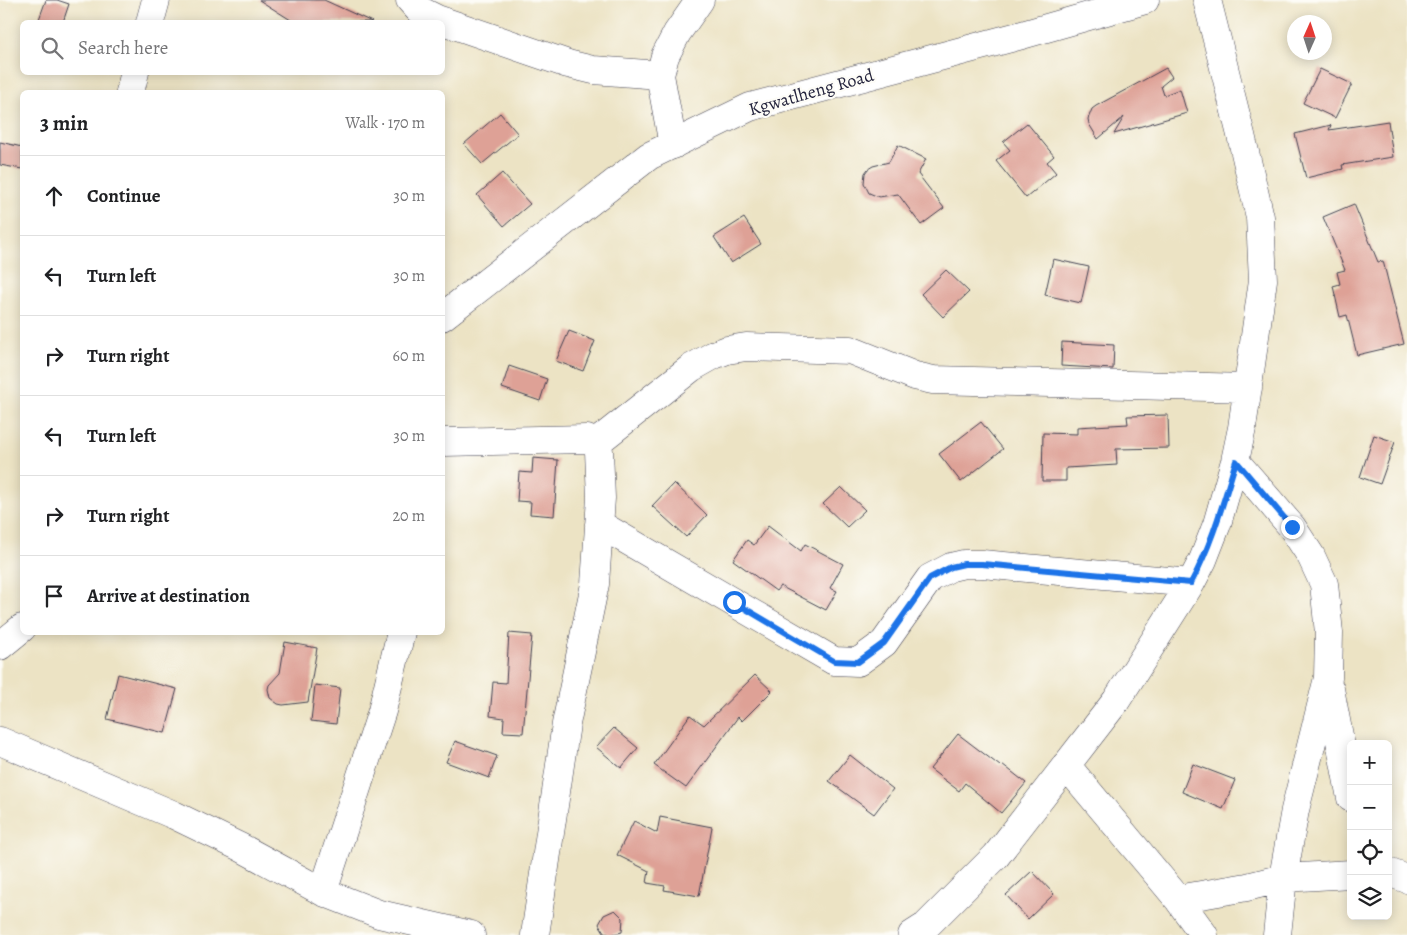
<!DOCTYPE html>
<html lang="en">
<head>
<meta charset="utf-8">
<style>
  body { margin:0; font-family:Alegreya,serif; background:#f6f6f6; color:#202124 }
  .controls { position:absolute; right:15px; bottom:15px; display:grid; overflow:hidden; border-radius:8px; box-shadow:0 2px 12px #0003 }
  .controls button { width:45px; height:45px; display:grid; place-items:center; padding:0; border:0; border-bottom:1px solid #e0e0e0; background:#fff; color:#202124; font:25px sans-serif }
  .compass { position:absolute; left:1287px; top:15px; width:45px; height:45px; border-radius:50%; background:#fff; box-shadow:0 2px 12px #0003; rotate:3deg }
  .stop { position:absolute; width:15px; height:15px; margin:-11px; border:4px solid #1a73e8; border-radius:50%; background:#fff }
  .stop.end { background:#1a73e8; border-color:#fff; box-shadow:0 1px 5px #0008 }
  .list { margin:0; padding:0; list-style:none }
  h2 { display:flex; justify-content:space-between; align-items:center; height:65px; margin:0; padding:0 20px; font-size:21px }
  h2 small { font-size:16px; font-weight:400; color:#757577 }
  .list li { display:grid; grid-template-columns:32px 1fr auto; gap:15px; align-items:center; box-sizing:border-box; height:80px; padding:0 20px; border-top:1px solid #e0e0e0 }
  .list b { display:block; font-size:19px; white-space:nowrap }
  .list em { font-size:16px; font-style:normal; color:#757577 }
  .icon { flex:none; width:28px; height:28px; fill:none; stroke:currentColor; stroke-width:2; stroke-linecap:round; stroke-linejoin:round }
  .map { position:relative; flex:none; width:1407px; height:935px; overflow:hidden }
  .search { position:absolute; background:#fff; box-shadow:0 2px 12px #0003; left:20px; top:20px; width:425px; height:55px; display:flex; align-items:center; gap:12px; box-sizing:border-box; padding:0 18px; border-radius:8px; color:#757577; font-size:19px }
  .panel { position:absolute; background:#fff; box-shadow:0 2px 12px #0003; left:20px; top:90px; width:425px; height:545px; border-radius:8px }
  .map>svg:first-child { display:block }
  .building { fill:#dea196 }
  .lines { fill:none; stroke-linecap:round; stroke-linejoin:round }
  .street-casing { stroke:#403f50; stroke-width:29 }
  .secondary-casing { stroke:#403f50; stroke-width:29 }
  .street { stroke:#fff; stroke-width:28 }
  .secondary { stroke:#fff; stroke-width:28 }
  .route { stroke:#1a73e8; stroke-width:6 }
  .labels { text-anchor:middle; stroke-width:4.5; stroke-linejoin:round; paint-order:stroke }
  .street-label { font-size:18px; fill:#22223b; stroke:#fdfcf7 }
</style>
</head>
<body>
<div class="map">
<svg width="1407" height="935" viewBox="0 0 1407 935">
  <rect width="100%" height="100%" fill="#fdfcf7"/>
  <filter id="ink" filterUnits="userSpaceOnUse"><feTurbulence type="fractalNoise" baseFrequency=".02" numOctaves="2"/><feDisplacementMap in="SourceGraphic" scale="10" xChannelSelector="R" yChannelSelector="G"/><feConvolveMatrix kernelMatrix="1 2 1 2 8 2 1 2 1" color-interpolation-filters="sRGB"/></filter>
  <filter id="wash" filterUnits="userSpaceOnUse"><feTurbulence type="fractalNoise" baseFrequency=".0096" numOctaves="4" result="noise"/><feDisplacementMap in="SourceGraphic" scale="20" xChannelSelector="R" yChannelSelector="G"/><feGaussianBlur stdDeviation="1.12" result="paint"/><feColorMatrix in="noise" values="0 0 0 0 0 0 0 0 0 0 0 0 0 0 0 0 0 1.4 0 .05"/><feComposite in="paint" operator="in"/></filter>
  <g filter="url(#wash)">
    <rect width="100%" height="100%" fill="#ece3c4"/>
    <g id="blocks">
      <path class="building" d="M46 0H57L69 4 63 22H38Z
        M259 0H324L372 22H294Z
        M1166 68 1172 77 1161 86 1164 95 1180 89 1187 113 1114 134 1124 117 1098 139 1089 124 1088 119 1092 109 1096 106Z
        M1320 69 1352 84 1335 118 1303 103Z
        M500 113 518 134 482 164 464 144Z
        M1388 121 1393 157 1342 165 1343 169 1306 178 1295 134 1331 125 1329 130Z
        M1027 123 1054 156 1047 162 1056 173 1026 198 996 161 1010 150 1003 142Z
        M0 142 22 147V169L0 165Z
        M898 145 926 159 918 174 944 208 921 225 898 194 879 197 869 193 864 183 865 173 868 169 873 166 889 162Z
        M502 173 530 204 504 226 477 195Z
        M1354 204 1378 262 1383 261 1404 344 1357 355 1347 315 1340 317 1333 286 1340 284 1337 272 1345 270 1323 217Z
        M744 218 761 244 731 263 714 237Z
        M1053 259 1089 267 1081 303 1045 295Z
        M946 270 969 292 943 317 921 294Z
        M569 331 595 341 583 371 556 361Z
        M1062 342 1114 345 1113 369 1061 366Z
        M509 366 547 379 540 401 502 388Z
        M1168 415 1169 448 1116 449 1117 465 1066 468V481H1042L1043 433 1077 434V427L1128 424 1127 416Z
        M981 422 1003 449 961 482 939 454Z
        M1374 435 1395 442 1380 484 1360 477Z
        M533 458 558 460 554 516 530 514 531 502 517 501 519 472 532 473Z
        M674 483 707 515 686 537 652 506Z
        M841 487 865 510 847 527 823 504Z
        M768 526 801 551 805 544 843 564 830 588 837 591 826 610 780 586 776 591 733 560 747 540 754 545Z
        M509 633 532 635 523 733 503 732 504 718 490 716 493 682 506 683Z
        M285 642 317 648 308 702 283 705 278 704 270 698 268 689 269 685 280 673Z
        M118 674 177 689 165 733 107 719Z
        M755 675 772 691 742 721 738 717 686 788 654 765 690 715 704 725Z
        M315 685 340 688 336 724 311 721Z
        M614 728 638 748 621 768 596 747Z
        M958 734 1000 766 1002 764 1026 783 1001 813 965 783 959 791 930 769Z
        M455 741 497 756 489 778 446 762Z
        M850 755 893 789 874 814 829 781Z
        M1193 764 1235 780 1223 809 1182 792Z
        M660 817 712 827 699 896 664 890 665 886 647 883 649 871 617 855 634 821 657 833Z
        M1032 871 1054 894 1028 919 1006 895Z
        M615 910 623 918 622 932 610 935 604 932 599 924 604 915Z"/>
    </g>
  </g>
  <g filter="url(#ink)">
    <use href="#blocks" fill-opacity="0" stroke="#403f50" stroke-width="1"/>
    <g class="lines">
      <defs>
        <path id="street" d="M410 0 419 10 437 19 568 64 593 70 660 75
          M150 22 156 0
          M130 92 135 72
          M673 145 660 75 665 56 677 33 700 0
          M444 442 587 439 596 443 599 451 601 498 595 584 566 724 535 935
          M596 443 691 368 714 355 727 350 746 347 850 350 915 376 933 380 1248 388
          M1235 461 1292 527 1311 556 1324 584 1329 633 1328 678 1295 810 1283 878 1277 935
          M599 524 834 661 858 662 884 643 930 578 951 567 964 564H982L1191 583
          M1330 689 1351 798
          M0 741 174 815 240 847 323 892 379 914 471 935
          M1066 765 1178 899 1204 935
          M1388 872 1407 879
          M323 892 382 711 401 632
          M1178 899 1247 887 1283 878 1351 874
          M912 935 926 926 996 856 1116 701 1191 583 1203 560 1217 524 1235 461 1242 428 1263 280 1260 217 1241 135 1207 0"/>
        <path id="secondary" d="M442 317 649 156 750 107 1022 35 1145 0
          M0 646 22 628"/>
      </defs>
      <use href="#street" class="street-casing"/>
      <use href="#secondary" class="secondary-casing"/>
      <use href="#street" class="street"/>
      <use href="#secondary" class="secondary"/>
    </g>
  </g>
  <g class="lines" filter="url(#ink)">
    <path class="route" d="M734 602 834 661 858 662 884 643 930 578 951 567 964 564H982L1191 583C1212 544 1223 503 1236 461L1292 527"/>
  </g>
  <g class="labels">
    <g class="street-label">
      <text transform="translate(811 92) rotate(-16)" y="6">Kgwatlheng Road</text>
    </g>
  </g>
</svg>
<div class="controls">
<button>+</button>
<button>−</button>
<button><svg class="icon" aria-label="locate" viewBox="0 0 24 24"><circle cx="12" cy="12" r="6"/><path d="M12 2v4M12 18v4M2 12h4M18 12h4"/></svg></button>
<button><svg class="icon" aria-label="layers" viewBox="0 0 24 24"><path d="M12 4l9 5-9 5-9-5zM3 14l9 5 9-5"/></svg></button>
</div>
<svg class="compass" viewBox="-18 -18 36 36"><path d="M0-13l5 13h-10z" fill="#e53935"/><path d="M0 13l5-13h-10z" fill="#757577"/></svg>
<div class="stop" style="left:734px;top:602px"></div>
<div class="stop end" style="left:1292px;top:527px"></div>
<div class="search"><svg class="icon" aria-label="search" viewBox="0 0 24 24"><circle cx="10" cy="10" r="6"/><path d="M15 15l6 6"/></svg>Search here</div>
<section class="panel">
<h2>3 min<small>Walk · 170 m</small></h2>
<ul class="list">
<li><svg class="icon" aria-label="ahead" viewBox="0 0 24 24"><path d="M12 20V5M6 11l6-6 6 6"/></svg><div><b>Continue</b></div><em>30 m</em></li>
<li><svg class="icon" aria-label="left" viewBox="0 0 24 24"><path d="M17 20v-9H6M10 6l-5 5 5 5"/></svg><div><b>Turn left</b></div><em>30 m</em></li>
<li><svg class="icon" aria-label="right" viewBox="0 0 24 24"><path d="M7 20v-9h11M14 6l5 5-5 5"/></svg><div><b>Turn right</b></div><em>60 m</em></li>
<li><svg class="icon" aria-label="left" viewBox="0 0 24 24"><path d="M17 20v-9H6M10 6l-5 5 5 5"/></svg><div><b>Turn left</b></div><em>30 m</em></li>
<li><svg class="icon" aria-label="right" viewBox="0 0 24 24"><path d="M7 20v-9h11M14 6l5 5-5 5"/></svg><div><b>Turn right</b></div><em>20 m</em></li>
<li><svg class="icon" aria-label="arrive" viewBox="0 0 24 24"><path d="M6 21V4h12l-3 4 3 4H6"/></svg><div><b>Arrive at destination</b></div></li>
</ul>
</section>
</div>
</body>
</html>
